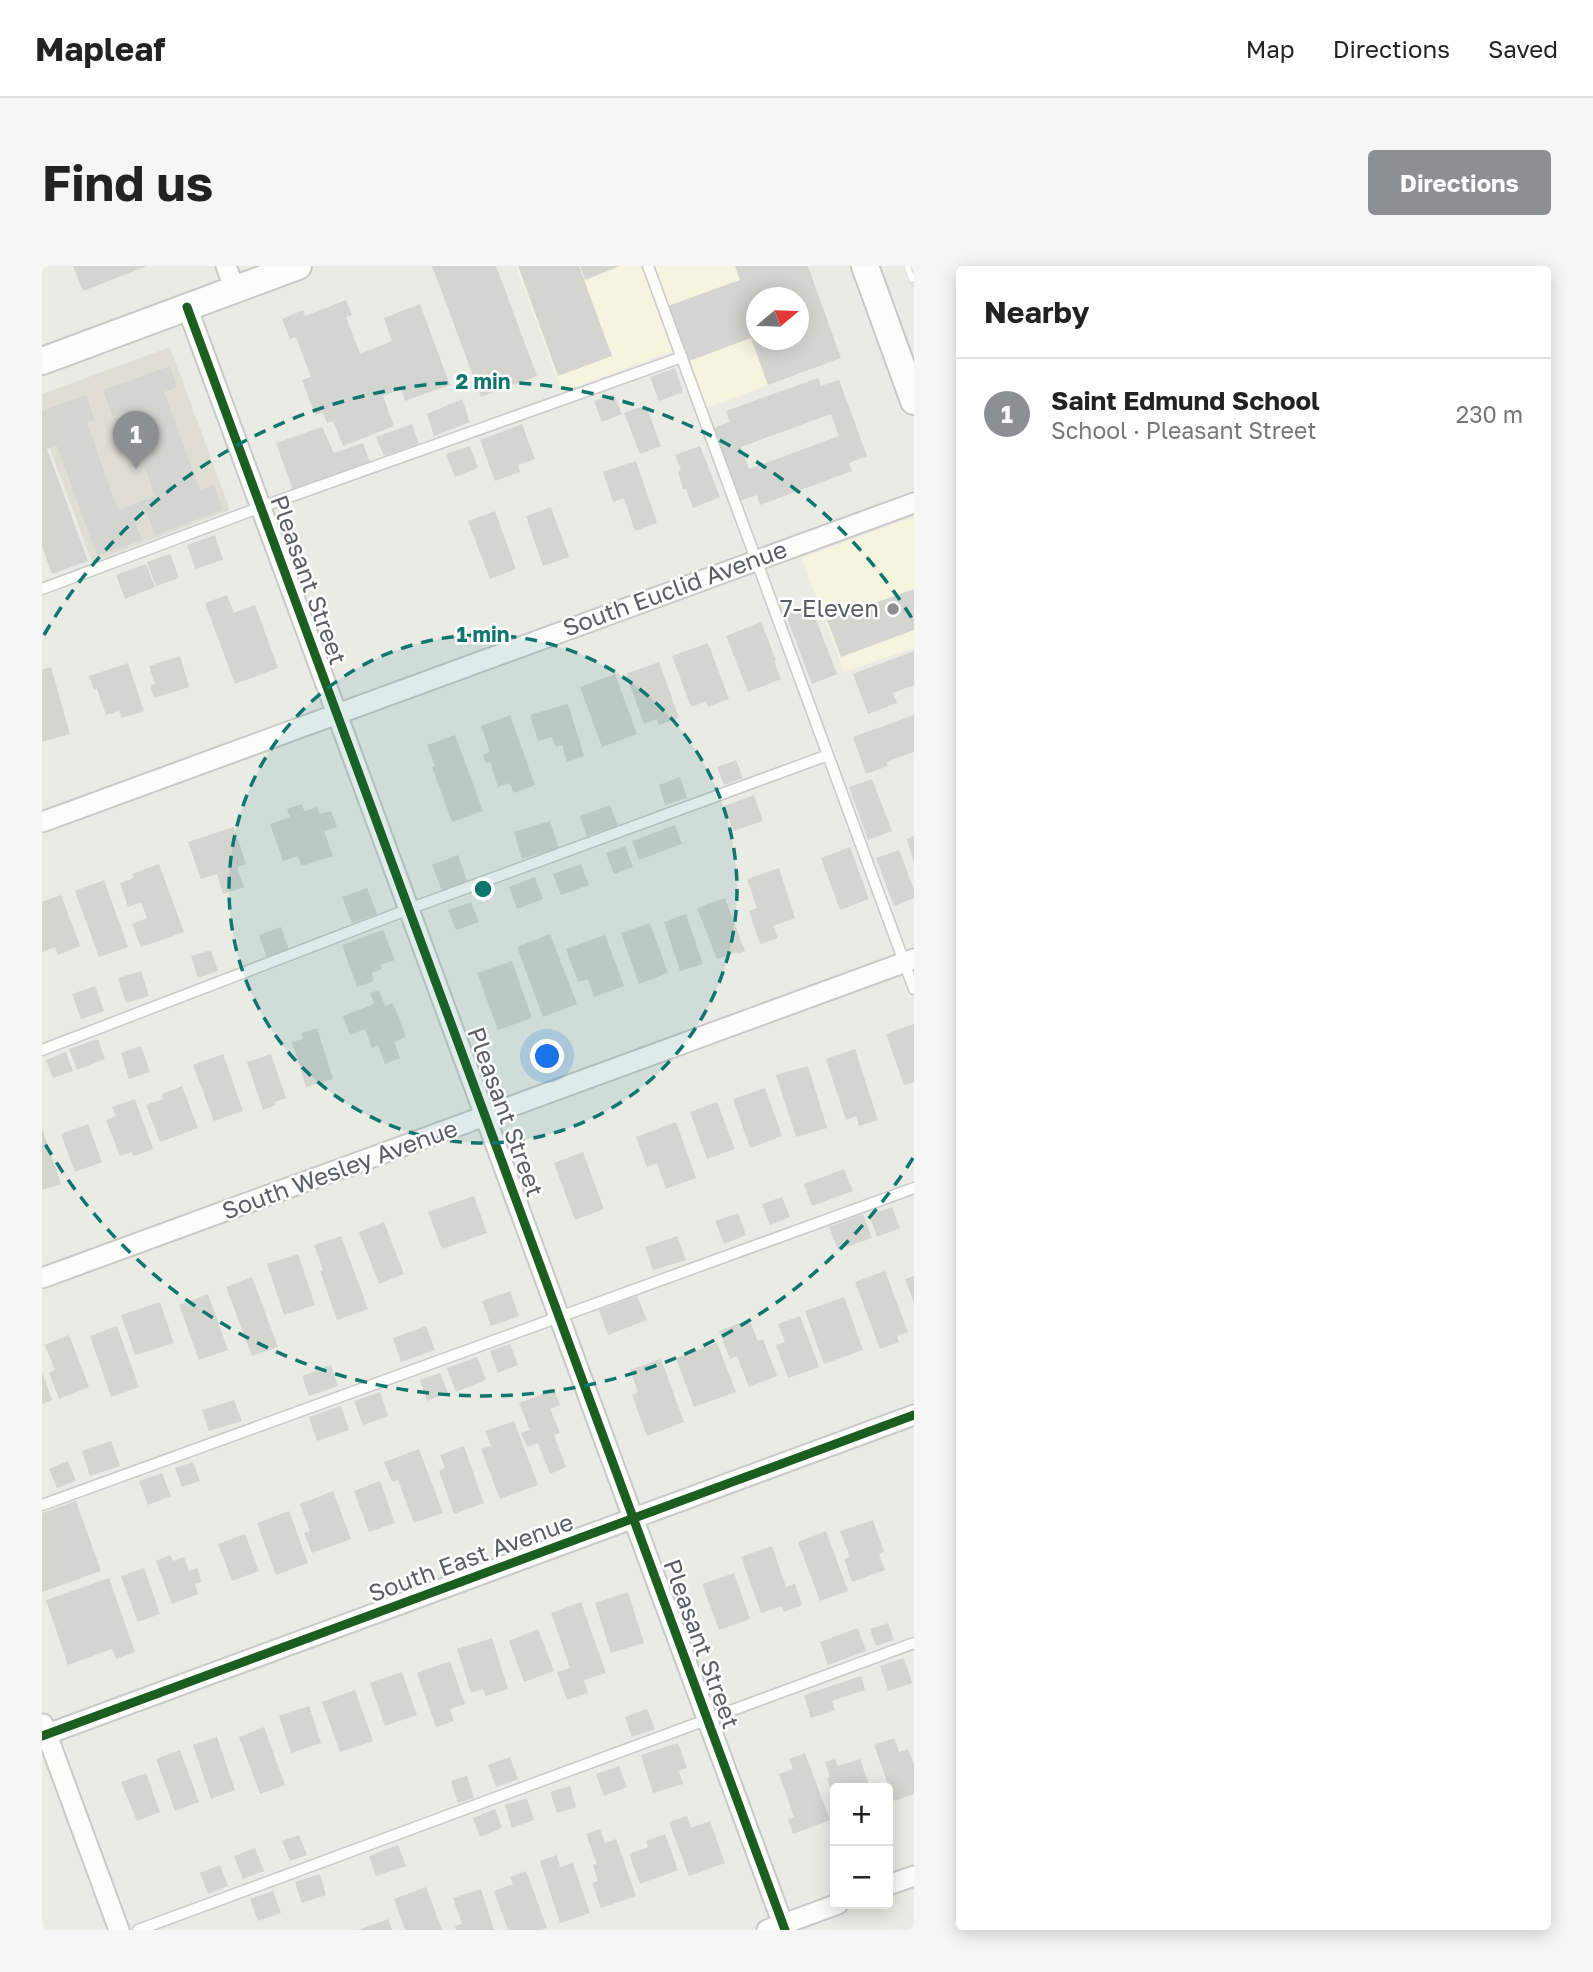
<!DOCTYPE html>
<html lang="en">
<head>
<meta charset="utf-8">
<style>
  body { margin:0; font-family:"Golos Text",sans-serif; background:#f6f6f6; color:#222 }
  .controls { position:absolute; right:21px; bottom:21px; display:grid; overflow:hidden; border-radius:7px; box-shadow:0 4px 18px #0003 }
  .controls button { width:63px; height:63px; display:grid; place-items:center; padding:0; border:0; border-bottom:2px solid #e0e0e0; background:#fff; color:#222; font:35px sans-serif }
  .compass { position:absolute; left:704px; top:21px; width:63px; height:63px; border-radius:50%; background:#fff; box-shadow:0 4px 18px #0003; rotate:71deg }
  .you { position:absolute; left:506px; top:791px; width:24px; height:24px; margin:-18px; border:5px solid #fff; border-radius:50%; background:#1a73e8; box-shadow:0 0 0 10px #1a73e833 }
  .badge { display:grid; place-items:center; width:46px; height:46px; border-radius:50%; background:#8d8f92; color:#fff; font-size:23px; font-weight:700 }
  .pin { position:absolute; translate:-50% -58px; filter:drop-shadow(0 2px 4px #0008) }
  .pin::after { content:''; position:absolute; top:37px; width:24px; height:21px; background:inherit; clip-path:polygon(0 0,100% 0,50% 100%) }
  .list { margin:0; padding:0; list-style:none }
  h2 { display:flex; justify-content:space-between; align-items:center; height:91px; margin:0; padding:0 28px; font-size:30px }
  h2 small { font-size:23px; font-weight:400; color:#767676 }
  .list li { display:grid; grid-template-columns:46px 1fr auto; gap:21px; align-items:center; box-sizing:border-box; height:112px; padding:0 28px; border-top:2px solid #e0e0e0 }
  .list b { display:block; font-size:26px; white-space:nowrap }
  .list p { margin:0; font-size:23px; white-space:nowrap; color:#767676 }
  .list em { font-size:23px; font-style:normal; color:#767676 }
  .map { position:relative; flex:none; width:872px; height:1664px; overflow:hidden; border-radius:7px }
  header { display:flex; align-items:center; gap:42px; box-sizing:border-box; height:98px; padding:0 35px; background:#fff; border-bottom:2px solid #e0e0e0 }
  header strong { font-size:33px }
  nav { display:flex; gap:38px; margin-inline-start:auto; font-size:24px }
  .intro { display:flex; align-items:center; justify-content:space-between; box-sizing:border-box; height:168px; padding:0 42px }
  h1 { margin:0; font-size:49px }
  .button { padding:18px 32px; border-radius:7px; background:#8d8f92; color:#fff; font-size:24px; font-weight:700 }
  main { display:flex; gap:42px; padding:0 42px }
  aside { flex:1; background:#fff; border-radius:7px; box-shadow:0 4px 18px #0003 }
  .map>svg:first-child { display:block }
  .commercial { fill:#f5f4df; fill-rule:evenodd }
  .education { fill:#dfded5 }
  .building { fill:#d4d4d0; fill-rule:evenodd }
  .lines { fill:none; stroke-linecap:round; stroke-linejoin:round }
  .lane-casing { stroke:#c8c9c8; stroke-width:13 }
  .street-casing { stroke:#c8c9c8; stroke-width:23 }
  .secondary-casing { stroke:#c7c7c7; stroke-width:30 }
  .lane { stroke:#fcfcfb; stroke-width:10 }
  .street { stroke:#fcfcfb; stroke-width:19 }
  .secondary { stroke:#fcfcfb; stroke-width:26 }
  .rail-casing { stroke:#e3e3e3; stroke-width:8 }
  .rail { stroke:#fff; stroke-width:5; stroke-dasharray:16; stroke-linecap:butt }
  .cycleway-casing { stroke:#fff; stroke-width:13 }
  .cycleway { stroke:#1b5e20; stroke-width:9 }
  .ring { fill:none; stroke:#0f766e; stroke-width:3.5; stroke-dasharray:12 9 }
  .poi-dot { fill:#8d8f92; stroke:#fff; stroke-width:2.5 }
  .labels { text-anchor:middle; stroke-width:5; stroke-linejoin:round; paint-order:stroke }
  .street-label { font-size:24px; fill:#5b5d64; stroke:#fff }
  .poi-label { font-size:24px; fill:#5b5d64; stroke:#fff; text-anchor:end }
  .centre { fill:#0f766e; stroke:#fff; stroke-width:3.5 }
  .ring-label { font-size:21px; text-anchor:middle; font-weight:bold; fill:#0f766e; stroke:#fff; stroke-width:5; stroke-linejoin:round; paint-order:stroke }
</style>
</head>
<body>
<header>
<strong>Mapleaf</strong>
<nav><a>Map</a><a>Directions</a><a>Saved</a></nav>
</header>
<div class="intro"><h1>Find us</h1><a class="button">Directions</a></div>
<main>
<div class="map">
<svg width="872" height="1664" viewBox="0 0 872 1664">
  <rect width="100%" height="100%" fill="#ebebe6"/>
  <path class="commercial" d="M474 0H766L799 92 662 143 639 82 520 126ZM715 32H757V74H715Z
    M872 252V382L802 406 760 292 862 254Z"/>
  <path class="education" d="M128 81 188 244 50 296 0 161V128Z"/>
  <path class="building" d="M31 0H105L41 25Z
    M390 0H454L495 110 439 131Z
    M476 0H537L570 90 516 110Z
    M538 0H578L543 14Z
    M693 0H766L799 92 726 119 709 72 647 95 626 40 698 14ZM715 32H757V74H715Z
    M864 0H872V21Z
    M304 34 310 49 304 51 318 88 350 75 342 52 378 38 408 119 363 135 359 123 341 130 352 160 301 180 291 155 285 157 281 146 273 149 260 114 269 111 254 71 248 73 240 53 261 44 263 50Z
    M128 100 135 121 122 126 158 224 172 219 181 244 113 269 105 247 91 251 100 274 55 290 15 180 5 183 46 295 10 308 0 280V145L44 129 53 154 45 157 76 244 113 230 83 145 70 150 61 124Z
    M633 102 641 126 617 135 608 111Z
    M776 112 779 120 797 114 825 190 807 197 810 205 718 239 715 229 698 235 671 162 688 156 684 145ZM789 148 797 170 707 203 699 181Z
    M572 128 580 148 560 156 552 135Z
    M420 133 428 156 392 170 385 148Z
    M604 139 619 180 598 188 582 147Z
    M370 158 377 178 342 190 334 171Z
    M480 158 493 193 476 199 478 206 453 215 438 174Z
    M280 161 292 187 321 177 328 196 251 224 234 177Z
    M428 180 436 202 413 211 404 188Z
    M658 180 678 231 651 242 644 223H641L636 206 639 204 633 189Z
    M594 195 615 257 593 265 582 232 571 236 561 206Z
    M509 241 527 291 501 300 484 250Z
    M453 245 474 303 448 313 426 255Z
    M173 269 181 294 153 303 145 279Z
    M128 288 137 312 114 320 105 296Z
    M104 298 113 321 83 333 74 309Z
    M872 323V364L799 391 785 354Z
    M185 329 192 347 213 339 236 402 193 418 163 337Z
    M768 338 795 408 770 418 743 347Z
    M719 356 734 394 732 395 739 413 706 426 684 370Z
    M666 377 687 433 666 441 664 435 649 441 630 390Z
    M872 385V419L851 427 855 437 826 448 811 408Z
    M138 390 147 421 112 432 108 419 113 418 107 400Z
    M617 396 637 452 617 459 615 453 602 458 584 408Z
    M86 397 102 445 80 452 77 445 64 449 55 423 52 424 47 410Z
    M9 401 28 468 0 476V404Z
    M573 408 595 468 560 481 538 421Z
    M526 438 542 490 525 496 520 479 514 481 510 471 496 475 488 449Z
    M468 449 493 519 472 527 468 517 456 521 448 496 444 498 441 489 448 486 439 460Z
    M872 449V486L844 496 846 500 824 508 811 471Z
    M413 469 441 545 410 556 390 501 393 500 385 479Z
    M694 494 701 512 682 519 675 501Z
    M638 511 645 532 623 539 617 519Z
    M830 513 850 565 826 574 807 521Z
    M712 529 721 555 691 565 682 540Z
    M260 538 262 545 275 541 278 548 289 545 295 561 282 565 291 590 259 600 256 590 241 595 228 558 248 551 245 543Z
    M568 539 576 559 545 570 538 550Z
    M508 555 517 582 480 593 472 566Z
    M633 559 640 578 597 594 590 575Z
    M192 561 204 598 195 601 202 621 181 628 175 608 159 613 146 576Z
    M872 570V594H871L865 573Z
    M583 580 591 601 572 608 564 587Z
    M808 581 827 633 798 644 779 592Z
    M857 584 872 624V632L852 640 834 592Z
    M416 589 425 615 400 625 390 599Z
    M117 598 142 666 99 681 90 658 105 652 99 636 86 641 78 617 92 612 90 608Z
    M539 598 547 619 519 629 511 608Z
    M737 602 753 652 731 660 736 672 718 678 707 645 715 642 705 613Z
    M493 611 501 633 475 643 467 621Z
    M62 614 86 681 57 691 33 625Z
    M325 622 335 648 310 657 300 631Z
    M19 629 38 680 16 689 13 681 0 686V636Z
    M683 632 703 685 696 688 695 686 675 693 655 642Z
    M429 636 437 656 414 664 406 644Z
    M644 648 661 698 638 705 622 656Z
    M608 657 626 707 597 718 579 667Z
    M239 661 247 684 225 692 217 669Z
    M341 664 353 694 338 699 340 703 330 707 332 715 315 721 300 679Z
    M508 668 535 738 501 751 475 681Z
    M563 669 582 720 552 731 546 713 536 716 524 683Z
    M169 684 176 705 156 712 149 690Z
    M470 695 490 752 456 764 435 707Z
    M99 705 107 730 84 737 76 712Z
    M53 720 62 745 39 753 30 728Z
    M337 724 343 740 351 737 364 771 352 776 358 792 343 798 336 779 330 782 323 763 308 769 301 750 332 738 328 727Z
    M872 758V816L862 819 844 768Z
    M275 762 291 813 264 821 250 776 261 773 259 767Z
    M56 773 63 793 35 804 27 783Z
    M99 780 108 806 87 813 79 787Z
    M813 783 836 854 817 860 814 850 804 854 784 793Z
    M24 786 31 805 11 812 4 794Z
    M181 788 201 845 172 855 151 799Z
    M229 788 244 832 233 836 234 839 221 844 205 796Z
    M766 800 785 862 754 871 734 809Z
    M140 820 156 862 118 876 104 839 121 833 120 828Z
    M723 822 740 870 708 882 691 833Z
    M93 833 111 883 92 890 90 886 78 890 64 854 74 850 70 841Z
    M675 836 693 883 665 893 648 846Z
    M634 856 654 912 624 923 615 897 605 901 594 871Z
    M46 858 60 896 33 906 19 868Z
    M0 862 19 918 0 924Z
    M541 886 562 943 533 954 512 897Z
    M802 903 811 925 770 940 762 918Z
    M432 930 445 967 400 983 386 946Z
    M740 931 748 951 728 959 720 938Z
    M850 941 858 962 835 971 827 949Z
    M696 947 704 969 682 978 673 955Z
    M821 948 830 972 796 984 787 961Z
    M342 956 362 1008 337 1018 317 966Z
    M299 970 326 1043 295 1054 278 1005 281 1004 272 979Z
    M635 970 644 994 611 1004 603 981Z
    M256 988 273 1039 242 1049 225 998Z
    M843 1005 866 1066 855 1070 857 1076 838 1083 813 1016Z
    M872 1010V1037L863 1013Z
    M210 1011 236 1081 210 1090 184 1021Z
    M468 1025 477 1050 449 1060 440 1035Z
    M166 1028 186 1084 157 1094 137 1039Z
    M595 1030 605 1054 566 1069 557 1044Z
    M802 1031 821 1084 782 1098 763 1045Z
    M118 1036 132 1077 93 1089 79 1049Z
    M758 1050 777 1101 746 1112 734 1079 743 1076 736 1058Z
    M707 1053 716 1075 721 1073 735 1110 707 1121 695 1090 688 1093 677 1065Z
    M75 1060 97 1121 69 1131 48 1070Z
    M384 1060 393 1084 359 1096 351 1072Z
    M27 1069 47 1121 17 1133 7 1107 13 1104 3 1079Z
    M675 1077 694 1126 652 1141 634 1092Z
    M468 1078 476 1099 456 1107 448 1085Z
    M435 1091 444 1114 414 1126 405 1102Z
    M619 1093 642 1156 605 1170 590 1129 596 1126 588 1104Z
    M289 1099 296 1120 267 1130 260 1110Z
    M0 1106 10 1134 0 1138Z
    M398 1107 406 1127 385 1135 378 1114Z
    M512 1124 518 1139 508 1143 518 1167 512 1169 524 1201 508 1208 496 1177 485 1181 479 1167 488 1164 477 1137Z
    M338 1126 346 1150 321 1159 312 1135Z
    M192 1134 200 1155 167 1165 160 1144Z
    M299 1140 307 1164 275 1175 267 1151Z
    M472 1155 496 1219 458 1233 439 1183 449 1180 443 1165Z
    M69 1175 78 1200 48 1210 40 1185Z
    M422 1180 442 1237 412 1248 397 1205 403 1202 398 1189Z
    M377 1183 401 1247 372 1257 356 1214 350 1216 342 1196Z
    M26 1195 34 1215 15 1222 7 1203Z
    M151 1196 158 1215 140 1221 133 1202Z
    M120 1207 129 1230 106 1239 97 1215Z
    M338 1215 353 1257 327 1266 312 1225Z
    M291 1225 309 1273 270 1287 262 1267 268 1265 258 1238Z
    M34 1235 59 1305 0 1326V1247Z
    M247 1245 266 1297 234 1309 215 1257Z
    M831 1254 842 1286 837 1288 843 1304 810 1316 802 1293 808 1291 798 1265Z
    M784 1265 806 1325 778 1335 756 1276Z
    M203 1268 217 1305 190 1315 176 1278Z
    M730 1280 744 1321 753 1318 760 1339 742 1346 740 1340 719 1347 699 1291Z
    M128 1289 131 1295 142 1291 147 1305 155 1302 160 1316 153 1318 156 1328 130 1338 114 1295Z
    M102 1302 118 1348 96 1356 79 1310Z
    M692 1307 708 1353 677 1364 660 1318Z
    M67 1312 93 1386 74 1393 70 1383 26 1399 4 1334Z
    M586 1326 602 1377 569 1387 553 1337Z
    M539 1336 564 1407 542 1414 546 1427 525 1434 515 1406 528 1402 509 1347Z
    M846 1357 852 1374 834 1380 828 1363Z
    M816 1362 824 1385 786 1399 778 1376Z
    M496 1363 512 1405 482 1416 467 1375Z
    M450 1372 466 1423 444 1430 441 1423 429 1427 415 1383Z
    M862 1392 870 1417 846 1425 838 1400Z
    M408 1395 423 1438 408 1443 412 1455 394 1461 375 1407Z
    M360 1406 375 1449 343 1460 328 1417Z
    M819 1410 823 1424 790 1435 793 1444 769 1452 762 1429Z
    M313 1424 331 1475 298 1486 280 1436Z
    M267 1440 279 1477 249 1487 237 1450Z
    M605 1443 613 1463 590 1471 583 1451Z
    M222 1461 243 1519 218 1528 197 1471Z
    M175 1471 193 1524 169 1533 151 1479Z
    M852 1472 857 1486 866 1483 872 1499V1528L852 1535 832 1479Z
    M636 1477 645 1502 637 1505 641 1518 611 1527 599 1489Z
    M138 1484 157 1536 133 1545 114 1493Z
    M763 1487 788 1554 751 1568 746 1553 752 1551 737 1508 751 1503 747 1493Z
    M468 1491 476 1513 454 1521 446 1499Z
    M793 1493 796 1500 818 1493 828 1522H793V1537L785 1512 788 1511 783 1496Z
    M577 1500 585 1521 562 1530 554 1508Z
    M104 1507 118 1546 95 1555 79 1516Z
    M425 1510 432 1532 416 1537 409 1515Z
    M528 1520 534 1541 515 1547 508 1526Z
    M485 1532 492 1554 470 1562 463 1539Z
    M453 1543 460 1562 438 1571 431 1552Z
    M645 1550 649 1562 668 1555 683 1597 647 1610 627 1556Z
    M558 1563 563 1577 574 1573 594 1630 559 1642 550 1617 556 1615 551 1599 555 1598 544 1568Z
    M623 1568 636 1604 598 1618 587 1588 606 1581 604 1575Z
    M257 1569 265 1589 248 1595 240 1575Z
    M356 1579 364 1600 334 1610 327 1590Z
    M213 1582 222 1605 201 1613 192 1590Z
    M515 1589 518 1601 531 1597 548 1647 518 1657 498 1595Z
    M178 1599 186 1620 166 1628 158 1607Z
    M484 1605 505 1662 498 1664H466L452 1625 471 1618 468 1611Z
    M278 1608 284 1629 260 1637 253 1616Z
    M384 1621 400 1664H363L352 1633Z
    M439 1623 452 1664H414L413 1660 420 1658 411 1632Z
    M231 1625 239 1647 216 1655 208 1633Z
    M346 1653 350 1664H316Z"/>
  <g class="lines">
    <defs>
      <path id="lane" d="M606 0 872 723
        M0 323 219 241 640 91
        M0 784 367 643 786 489
        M0 1239 872 922
        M96 1664 872 1377"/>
      <path id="street" d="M184 0 193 23
        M145 41 743 1664
        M0 556 872 237
        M0 1012 872 693
        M1 1458 77 1664
        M0 1470 872 1149
        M846 1619 872 1610
        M725 1664 796 1638"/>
      <path id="secondary" d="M823 0 872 135
        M0 95 256 0"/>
    </defs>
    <use href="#lane" class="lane-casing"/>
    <use href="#street" class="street-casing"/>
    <use href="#secondary" class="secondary-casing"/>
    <use href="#lane" class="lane"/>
    <use href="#street" class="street"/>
    <use href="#secondary" class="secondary"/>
    <defs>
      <path id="rail" d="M865 0 872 17"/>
    </defs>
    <use href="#rail" class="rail-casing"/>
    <use href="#rail" class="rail"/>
    <defs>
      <path id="cycleway" d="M145 41 743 1664
        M0 1470 872 1149"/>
    </defs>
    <use href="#cycleway" class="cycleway-casing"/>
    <use href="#cycleway" class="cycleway"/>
  </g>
  <circle cx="441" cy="623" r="254" fill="#0f766e" fill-opacity=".12"/>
  <g class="ring">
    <circle cx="441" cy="623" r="254"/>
    <path d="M871 892A507 507 0 0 1 2 876M2 369A507 507 0 0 1 871 354"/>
  </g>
  <circle class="poi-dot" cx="851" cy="343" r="7"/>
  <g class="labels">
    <g class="street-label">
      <text transform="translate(266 314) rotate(70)" y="8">Pleasant Street</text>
      <text transform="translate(633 323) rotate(-20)" y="8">South Euclid Avenue</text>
      <text transform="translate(463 846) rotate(70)" y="8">Pleasant Street</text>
      <text transform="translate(298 904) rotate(-20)" y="8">South Wesley Avenue</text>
      <text transform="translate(429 1292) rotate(-20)" y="8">South East Avenue</text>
      <text transform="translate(659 1378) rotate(70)" y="8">Pleasant Street</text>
    </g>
    <g class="poi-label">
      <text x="837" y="351">7-Eleven</text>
    </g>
  </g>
  <circle cx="441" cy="623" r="10" class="centre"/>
  <g class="ring-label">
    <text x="441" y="123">2 min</text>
    <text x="441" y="376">1 min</text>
  </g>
</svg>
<div class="controls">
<button>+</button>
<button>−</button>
</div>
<svg class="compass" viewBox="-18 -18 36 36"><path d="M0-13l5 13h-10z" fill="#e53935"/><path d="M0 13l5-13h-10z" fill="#767676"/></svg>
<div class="you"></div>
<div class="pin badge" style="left:94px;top:203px">1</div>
</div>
<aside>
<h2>Nearby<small></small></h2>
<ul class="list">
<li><span class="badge">1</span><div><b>Saint Edmund School</b><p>School · Pleasant Street</p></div><em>230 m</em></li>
</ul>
</aside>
</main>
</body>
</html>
